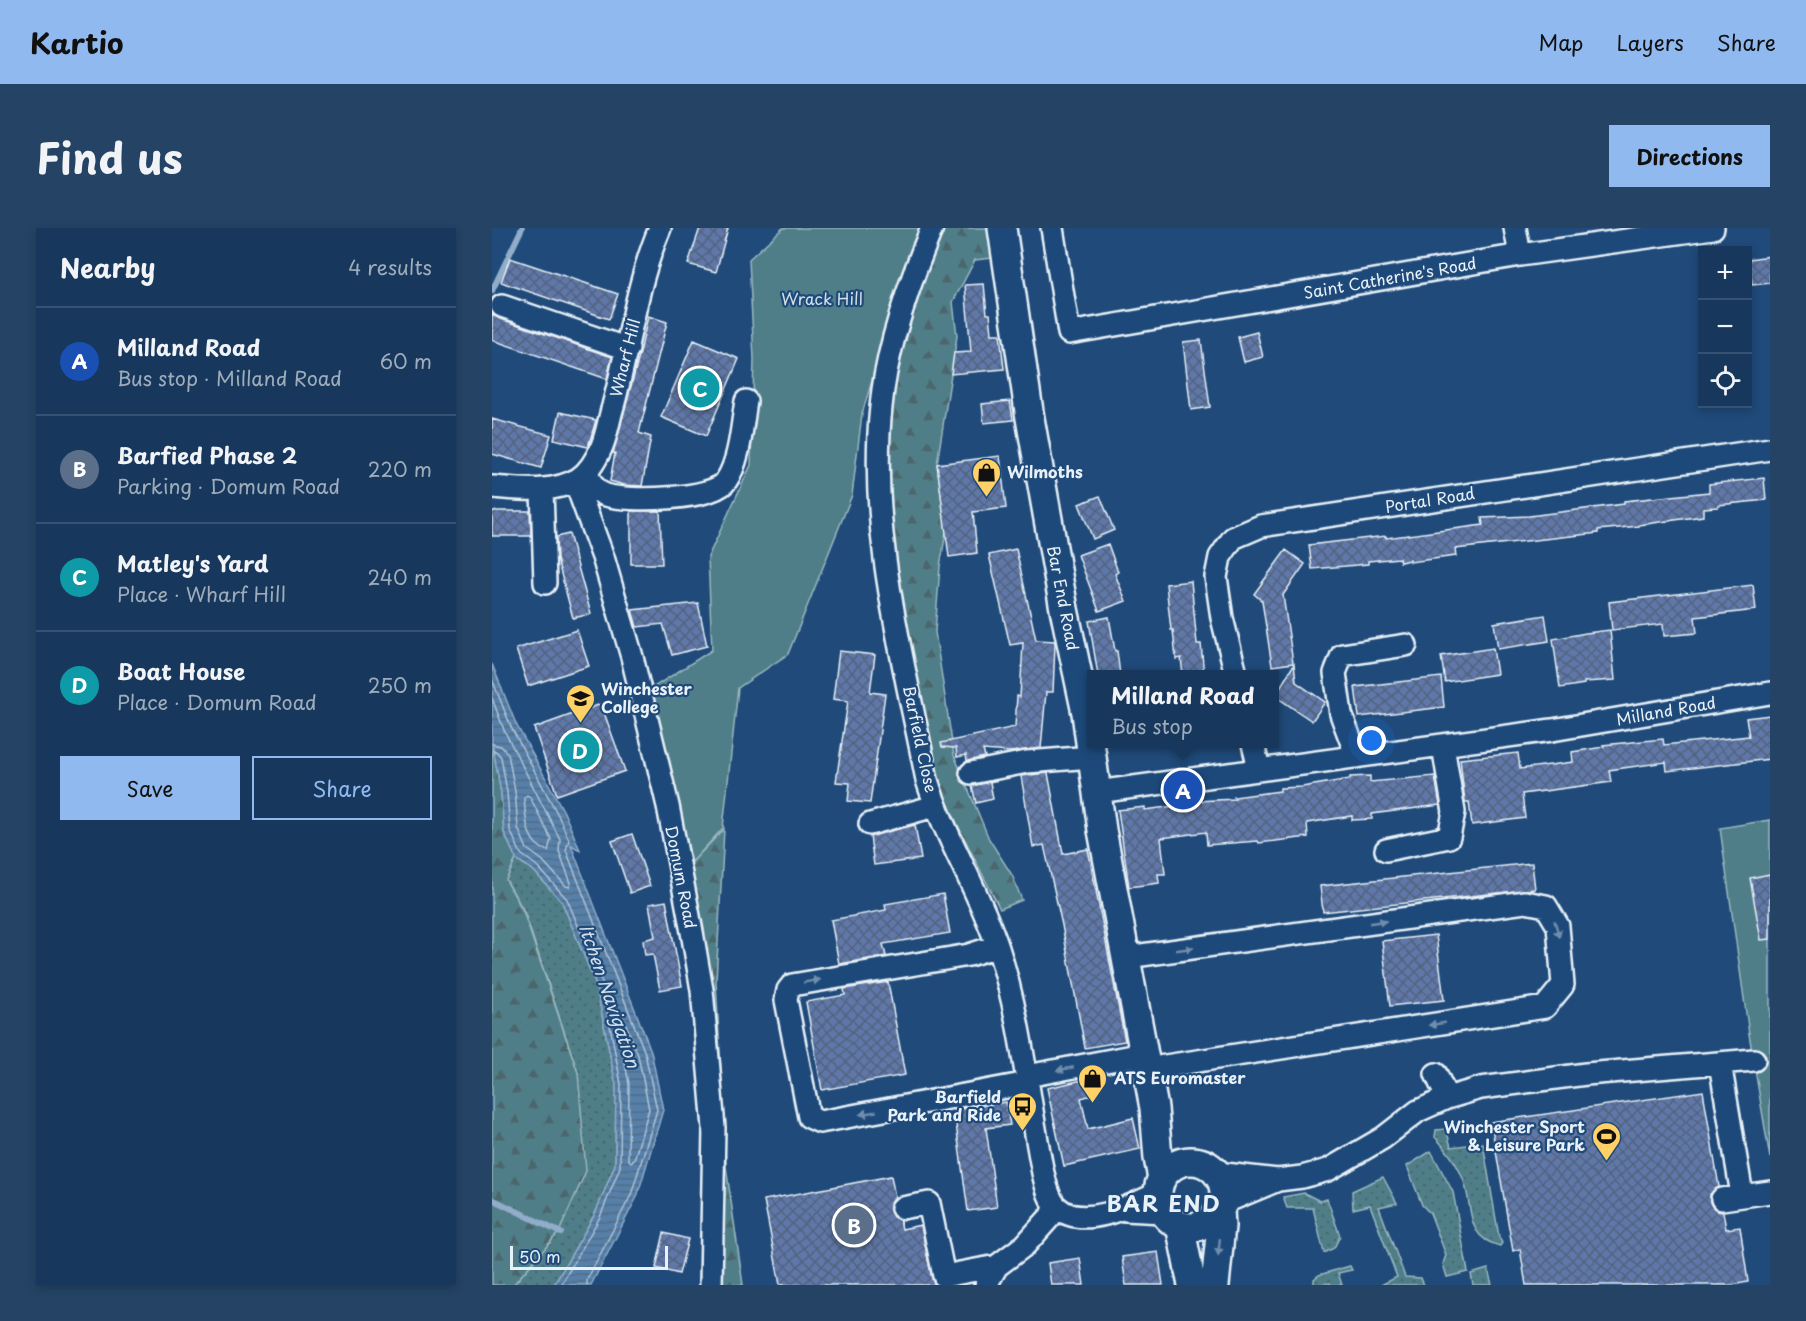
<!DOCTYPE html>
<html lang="en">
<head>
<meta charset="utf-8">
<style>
  body { margin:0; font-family:"Playpen Sans",sans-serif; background:#244365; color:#f1f3f6 }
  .controls { position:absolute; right:18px; top:18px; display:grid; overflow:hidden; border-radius:0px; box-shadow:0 3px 9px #0003 }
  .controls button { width:54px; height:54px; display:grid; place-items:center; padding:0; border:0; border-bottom:2px solid #365272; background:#17385c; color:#f1f3f6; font:30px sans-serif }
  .scale { position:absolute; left:18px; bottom:15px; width:158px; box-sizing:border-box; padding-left:6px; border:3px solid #e8f1f8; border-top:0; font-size:16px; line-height:21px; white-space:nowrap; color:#e8f1f8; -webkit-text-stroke:4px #1f4a7a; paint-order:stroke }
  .you { position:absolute; left:880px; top:513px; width:21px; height:21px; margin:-15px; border:4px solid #fff; border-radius:50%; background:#1a73e8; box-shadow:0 0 0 9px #1a73e833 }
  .badge { display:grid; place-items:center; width:39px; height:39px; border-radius:50%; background:#90b9f0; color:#fff; font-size:20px; font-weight:700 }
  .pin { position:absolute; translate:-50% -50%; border:3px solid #fff; box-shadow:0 2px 6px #0006 }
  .popup { position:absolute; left:595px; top:442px; width:192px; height:78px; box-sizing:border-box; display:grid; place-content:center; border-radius:0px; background:#17385c; filter:drop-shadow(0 2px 4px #0005); font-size:20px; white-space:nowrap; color:#9eacbb }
  .popup b { font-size:22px; color:#f1f3f6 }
  .popup::after { content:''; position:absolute; left:50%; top:100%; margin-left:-12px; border:12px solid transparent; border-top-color:#17385c }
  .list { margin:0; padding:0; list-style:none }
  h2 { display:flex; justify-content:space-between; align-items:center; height:78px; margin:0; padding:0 24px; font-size:26px }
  h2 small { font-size:20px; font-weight:400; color:#9eacbb }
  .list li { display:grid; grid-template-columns:39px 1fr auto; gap:18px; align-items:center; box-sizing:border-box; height:108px; padding:0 24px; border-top:2px solid #365272 }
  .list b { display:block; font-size:22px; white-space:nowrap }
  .list p { margin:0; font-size:20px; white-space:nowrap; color:#9eacbb }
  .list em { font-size:20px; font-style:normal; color:#9eacbb }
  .actions { display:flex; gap:12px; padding:18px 24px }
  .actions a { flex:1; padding:14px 0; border:2px solid #90b9f0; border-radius:0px; text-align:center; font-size:21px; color:#90b9f0 }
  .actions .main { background:#90b9f0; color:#111 }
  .icon { flex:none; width:33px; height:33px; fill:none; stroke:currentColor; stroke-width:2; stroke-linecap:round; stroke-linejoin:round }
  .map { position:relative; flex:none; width:1278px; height:1057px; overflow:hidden; border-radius:0px }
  header { display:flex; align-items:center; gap:36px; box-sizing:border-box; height:84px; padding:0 30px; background:#90b9f0; color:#111 }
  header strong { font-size:28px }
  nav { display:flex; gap:33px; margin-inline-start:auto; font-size:21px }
  .intro { display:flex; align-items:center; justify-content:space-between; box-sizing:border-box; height:144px; padding:0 36px }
  h1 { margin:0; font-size:42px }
  .button { padding:15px 27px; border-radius:0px; background:#90b9f0; color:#111; font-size:21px; font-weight:700 }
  main { display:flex; gap:36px; padding:0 36px }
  aside { flex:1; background:#17385c; border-radius:0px; box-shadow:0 3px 9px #0003 }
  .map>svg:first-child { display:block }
  .grass { fill:url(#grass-dots); stroke:#9cb8c0; stroke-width:1.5 }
  .forest { fill:url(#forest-firs); stroke:#9cb8c0; stroke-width:1.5 }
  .park { fill:#4f7e88; stroke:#9cb8c0; stroke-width:1.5 }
  .water { fill:url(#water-rules); stroke:#91adc9; stroke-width:1.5 }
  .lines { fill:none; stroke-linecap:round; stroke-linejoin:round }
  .shore { stroke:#aec4d8; stroke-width:1.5 }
  .stream { stroke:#91adc9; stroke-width:6 }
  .building { fill:url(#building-cross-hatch); stroke:#e8f1f8; stroke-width:1.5 }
  .minor-casing { stroke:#e8f1f8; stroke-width:26 }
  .major-casing { stroke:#e8f1f8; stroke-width:32 }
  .minor { stroke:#1f4a7a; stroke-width:21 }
  .major { stroke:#1f4a7a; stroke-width:27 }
  .oneway { fill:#6f8dac }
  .labels { text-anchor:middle; stroke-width:4.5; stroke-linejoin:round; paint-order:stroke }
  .street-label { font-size:16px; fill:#e8f1f8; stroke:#1f4a7a }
  .park-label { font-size:16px; fill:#d1e0e7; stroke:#1f4a7a }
  .poi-label { font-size:16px; font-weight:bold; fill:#e8f1f8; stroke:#1f4a7a; text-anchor:start }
  .water-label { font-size:18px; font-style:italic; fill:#d2e0ec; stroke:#1f4a7a }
  .district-label { font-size:22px; font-weight:bold; letter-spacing:1.5px; fill:#e8f1f8; stroke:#1f4a7a }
</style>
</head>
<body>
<header>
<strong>Kartio</strong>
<nav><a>Map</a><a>Layers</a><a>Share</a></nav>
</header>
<div class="intro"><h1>Find us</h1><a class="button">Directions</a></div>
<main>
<aside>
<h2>Nearby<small>4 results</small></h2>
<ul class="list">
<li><span class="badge" style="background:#1a4fb4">A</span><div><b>Milland Road</b><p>Bus stop · Milland Road</p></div><em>60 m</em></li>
<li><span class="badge" style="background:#5c6f8a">B</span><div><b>Barfied Phase 2</b><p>Parking · Domum Road</p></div><em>220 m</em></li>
<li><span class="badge" style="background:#0f9aa8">C</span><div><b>Matley's Yard</b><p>Place · Wharf Hill</p></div><em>240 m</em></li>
<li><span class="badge" style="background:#0f9aa8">D</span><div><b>Boat House</b><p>Place · Domum Road</p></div><em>250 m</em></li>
</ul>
<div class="actions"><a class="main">Save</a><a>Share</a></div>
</aside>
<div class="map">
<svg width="1278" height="1057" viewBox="0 0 1278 1057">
  <defs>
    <pattern id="grass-dots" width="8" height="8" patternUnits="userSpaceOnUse" patternTransform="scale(1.5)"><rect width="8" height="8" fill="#4f7e88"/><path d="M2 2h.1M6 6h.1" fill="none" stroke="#4b666c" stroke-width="1.8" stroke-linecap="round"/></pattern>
    <pattern id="forest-firs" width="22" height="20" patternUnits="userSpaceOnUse" patternTransform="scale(1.5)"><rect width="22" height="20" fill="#4f7e88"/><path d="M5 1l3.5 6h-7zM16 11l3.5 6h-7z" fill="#4b666c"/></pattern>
    <pattern id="water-rules" width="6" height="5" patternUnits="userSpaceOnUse" patternTransform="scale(1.5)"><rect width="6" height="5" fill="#5780a9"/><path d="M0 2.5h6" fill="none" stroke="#506a83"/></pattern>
    <pattern id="building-cross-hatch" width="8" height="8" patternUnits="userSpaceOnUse" patternTransform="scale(1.5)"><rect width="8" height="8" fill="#5e78a9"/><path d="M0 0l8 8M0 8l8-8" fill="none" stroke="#53627e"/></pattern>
  </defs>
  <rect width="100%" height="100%" fill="#1f4a7a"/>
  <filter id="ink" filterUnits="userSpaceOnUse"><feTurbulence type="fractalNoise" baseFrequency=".0167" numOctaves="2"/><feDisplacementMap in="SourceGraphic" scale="12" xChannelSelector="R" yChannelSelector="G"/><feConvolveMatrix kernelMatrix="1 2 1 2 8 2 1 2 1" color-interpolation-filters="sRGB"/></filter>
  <g filter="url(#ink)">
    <path class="grass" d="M24 631 41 642 70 674 104 757 124 857 123 937 103 986 62 1057H21L67 1004 86 845 32 683 14 652Z
      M954 901 959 919 991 915 1007 1009 1010 1015 1008 1018C974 1010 981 983 973 957 968 939 956 923 943 909L944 902Z
      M939 923 961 964 976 1044 955 1049 951 1036 954 1027 938 985 930 977 915 938Z
      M891 949 905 975 887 979 913 1049 929 1050 932 1057H889L905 1049 878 977 861 981 860 963Z
      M812 965 828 973 835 971 848 1008 842 1020 832 1025 821 980H795L791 969Z
      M858 1038 860 1042 846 1045 850 1057H839L838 1055 822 1057V1051L827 1047Z
      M996 1041 1000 1057H981L979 1046Z"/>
    <path class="forest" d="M451 0H496L500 30 483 32 461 74 465 108 445 236 454 304 448 338 443 404 462 527 497 611 520 647 530 672 508 681 449 564 408 363 394 257 397 189 411 110Z
      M0 514 9 565 12 604 24 631 14 652 31 683 86 845 94 943 67 1004 21 1057H0Z
      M232 601 224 753 234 938 251 1057H225L227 1016 188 642 200 634Z"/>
    <path class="park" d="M291 0H430L405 69 370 186 360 267 296 426 246 460 231 600 200 634 157 462 220 422 216 329 259 237 262 131 257 31Z
      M1278 592V930L1257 806 1228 600Z"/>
    <path class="water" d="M0 436 24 496 72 584 88 622 79 617 159 823 171 882 145 969 99 1057H62L103 986 123 937 124 857 104 757 70 674 41 642 24 631 12 604 9 565 0 514Z"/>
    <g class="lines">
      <path class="shore" d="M0 451 19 499 66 587 77 612 74 622 153 825 165 882 139 967 95 1052V1057
        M0 470 12 502 68 611 67 623 79 655 78 659 74 658 50 632 35 621 26 600 23 563 16 526 9 518 0 516
        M0 523 5 524 9 529 15 564 18 602 29 626 45 638 75 671 110 755 129 856 128 939 108 989 69 1057
        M35 567 38 569 59 611 56 623C33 616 34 590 32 570Z
        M127 784 130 786 146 827 157 881 142 932 139 934 136 931 137 856 124 787Z"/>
      <path class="stream" d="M0 63 30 0
        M0 971 69 1005"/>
    </g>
    <path class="building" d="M208 0H236L224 44 196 36Z
      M1278 28V55L1260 57 1257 31Z
      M18 30 126 66 117 91 9 54Z
      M492 56 495 86H498L500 106H508L512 141 459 146 462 125 479 124 473 57Z
      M0 86 6 90 120 129 115 151 0 112Z
      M156 88 175 94 147 205 159 209 150 258 132 257 118 253 123 225H121L148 125Z
      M765 104 771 129 752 134 746 109Z
      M202 112 247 131 214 208 169 189Z
      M709 112 718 179 699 182 691 114Z
      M518 173 521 192 492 195 490 176Z
      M68 184 104 192 96 219 62 211Z
      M0 191 59 207 49 240 0 226Z
      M508 228 514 280 481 284 485 325 457 329 445 236Z
      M1272 250 1274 272 1226 277V279L1211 280V288L1147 297V298L1106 302V305L963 321 964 328 918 334V332L908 334 907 330 876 333V336L820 341 817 317 894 308V310L991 297 990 290 1037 288 1132 276V273L1217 264V256Z
      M608 268 622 302 601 311 587 276Z
      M0 283H38L39 308H0Z
      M139 283H168L170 336H139Z
      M77 306 99 386 81 390 65 331 64 309Z
      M616 316 626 344 623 346 634 373 607 383 586 327Z
      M524 321 544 412 563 413V416L561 464H554L549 520 518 524 491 522 493 529 475 533 474 527 465 529 464 520 450 519 449 515 523 499 525 468 528 469 531 415 518 417 497 327Z
      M794 322 813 336 791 367 801 435 780 438 770 373 762 366Z
      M699 353 705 416H709L712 447H691L689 430 684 431 681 402H679L674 356Z
      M1261 357 1264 382 1203 389 1205 405 1172 408 1171 396 1120 402 1117 374Z
      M206 375 215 418 180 427 171 396 145 399 140 382Z
      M1053 387 1057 413 1006 421 1002 395Z
      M617 389 623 423H625L628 447H606L597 393Z
      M85 402 97 438 36 458 24 421Z
      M1118 402 1123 452 1092 454V456L1068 460 1061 411 1094 405Z
      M1001 420 1005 446 953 454 949 428Z
      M347 423 383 427 378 464 393 466 378 575 356 573 358 555 344 554 356 473 341 471Z
      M802 436 804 454 833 474 820 493 783 468Z
      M949 449 952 479 867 489 863 459Z
      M109 476 133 543 65 567 42 500Z
      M1278 487V531L1175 543 1174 534 1117 542 1119 554 1030 566 1033 590 980 597 977 574H973L968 531 1026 525 1028 541 1081 534 1080 524 1112 519 1111 517 1171 511 1172 517 1257 508 1254 490Z
      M556 545 571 626 596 621 633 813 593 820 570 697 552 617 541 619 529 548Z
      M878 548V554L943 548 948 577 880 586V591L860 592V588L815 595 816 609 767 615 766 613 715 617 714 604 669 610 673 646H666L667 655 637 659 626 582 653 579V582L705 575V573L743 571 742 569 788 563V560L810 559 858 551V549Z
      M498 554 501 571 484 575 480 558Z
      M423 597 429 631 382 637 378 608Z
      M140 606 158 658 138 665 120 613Z
      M1040 635 1043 661 831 684 828 658Z
      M1278 646V711L1269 712 1258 650Z
      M451 666 458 705 391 716 394 728 347 736 339 692 394 682 393 676Z
      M174 673 190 758 168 762 161 726 153 727 151 712 163 709 157 676Z
      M944 707 952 772 898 778 890 713Z
      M396 754 413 847 330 862 314 774 353 767 352 761Z
      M600 850 604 866 589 870 596 901 641 890 648 921 572 938 555 860Z
      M1211 863 1227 959 1218 966V973L1225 983 1231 984 1234 1001 1248 999 1256 1054 1240 1057H1034L1028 1021 1021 1023 999 894Z
      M514 874 518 897 494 900 505 979 476 983 462 882Z
      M399 948 403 969 398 975V983L401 989 408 992 410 1001 429 997 440 1051 443 1057H288L272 972Z
      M172 1005 196 1011 187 1046 164 1040Z
      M666 1024 671 1057H634L630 1029Z
      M588 1030 592 1057H559L556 1035Z"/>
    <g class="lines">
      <defs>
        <path id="minor" d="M440 0C418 53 394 122 389 179 376 304 411 429 435 552 453 610 487 662 506 720 530 794 536 870 551 945 554 956 556 971 565 979 590 1003 641 977 666 965
          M560 0 577 105 1028 27 1221 0
          M1023 0 1028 27
          M10 78 136 121
          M95 244C98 254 103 264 114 267 135 274 222 272 234 253 248 233 250 196 254 173
          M83 253 111 329 140 429 176 578 200 704 210 762 222 900 219 1057
          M0 259C27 261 61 266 86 251 97 244 105 230 110 218 115 206 117 191 121 178 137 119 144 56 168 0
          M50 261 53 355
          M744 446 730 390 724 349 728 329 741 310 769 298 1278 221
          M761 516 767 541
          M865 529 849 486 843 445 850 427 914 417
          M479 545 535 534 600 529
          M605 564 1060 502 1278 465
          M378 596 443 578
          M894 622 957 609 962 584 951 518
          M505 718 477 727 300 757 296 762 294 772 317 889 328 894 536 855
          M635 729 1033 674 1054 678 1066 698 1071 757 1053 779 654 841
          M1228 835 1250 967
          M944 846 955 870
          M535 848 651 826
          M724 945 786 952 810 949 836 942 891 910 926 883 955 870 989 860 1094 846 1262 832
          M1230 971 1278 964
          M731 975 786 952
          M410 980 437 975 452 1048 505 1038
          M633 982 671 984
          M494 1057 505 1038 533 1017 566 980"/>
        <path id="major" d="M510 0 538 190 572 381 594 485 610 602 662 880 666 930 670 950
          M666 966a33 33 0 1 1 66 0a33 33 0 1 1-66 0Z
          M688 997 700 1057
          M723 1057 729 998 728 982"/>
      </defs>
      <use href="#minor" class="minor-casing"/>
      <use href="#major" class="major-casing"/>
      <use href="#minor" class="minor"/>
      <use href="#major" class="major"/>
    </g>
    <defs><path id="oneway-solid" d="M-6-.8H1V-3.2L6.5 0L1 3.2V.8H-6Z" transform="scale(1.5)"/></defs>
    <g class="oneway">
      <use href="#oneway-solid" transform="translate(886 694) rotate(-8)"/>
      <use href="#oneway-solid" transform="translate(1065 701) rotate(73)"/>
      <use href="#oneway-solid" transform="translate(693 721) rotate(-8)"/>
      <use href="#oneway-solid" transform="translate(320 753) rotate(-10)"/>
      <use href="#oneway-solid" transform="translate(945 796) rotate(171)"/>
      <use href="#oneway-solid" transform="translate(573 841) rotate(169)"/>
      <use href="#oneway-solid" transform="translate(376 885) rotate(170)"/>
      <use href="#oneway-solid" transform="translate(727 1019) rotate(96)"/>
    </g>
  </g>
  <defs>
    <symbol id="shop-pin" viewBox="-11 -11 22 30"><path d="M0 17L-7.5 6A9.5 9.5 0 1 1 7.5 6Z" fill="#ffd166" stroke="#1f4a7a"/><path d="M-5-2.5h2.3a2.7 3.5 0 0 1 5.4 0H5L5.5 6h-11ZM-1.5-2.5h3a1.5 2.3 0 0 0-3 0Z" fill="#111"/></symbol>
    <symbol id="school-pin" viewBox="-11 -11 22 30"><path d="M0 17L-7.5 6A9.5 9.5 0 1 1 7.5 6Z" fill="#ffd166" stroke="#1f4a7a"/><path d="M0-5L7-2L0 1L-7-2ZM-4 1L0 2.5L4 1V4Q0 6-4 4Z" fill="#111"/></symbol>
    <symbol id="bus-pin" viewBox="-11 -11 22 30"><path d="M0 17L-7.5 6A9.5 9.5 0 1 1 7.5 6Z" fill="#ffd166" stroke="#1f4a7a"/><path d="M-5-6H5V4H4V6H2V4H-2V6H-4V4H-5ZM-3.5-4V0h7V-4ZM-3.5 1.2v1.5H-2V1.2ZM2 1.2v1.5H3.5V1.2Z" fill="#111"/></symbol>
    <symbol id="stadium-pin" viewBox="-11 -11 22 30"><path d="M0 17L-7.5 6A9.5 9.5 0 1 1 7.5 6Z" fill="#ffd166" stroke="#1f4a7a"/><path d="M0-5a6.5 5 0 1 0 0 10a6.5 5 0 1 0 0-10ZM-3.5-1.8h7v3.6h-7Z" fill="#111"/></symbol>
  </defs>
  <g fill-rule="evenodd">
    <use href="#shop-pin" x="478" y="228" width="33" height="45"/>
    <use href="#school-pin" x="72" y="454" width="33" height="45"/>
    <use href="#shop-pin" x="584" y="834" width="33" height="45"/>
    <use href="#bus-pin" x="514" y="862" width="33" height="45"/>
    <use href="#stadium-pin" x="1098" y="892" width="33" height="45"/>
  </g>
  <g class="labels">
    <g class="street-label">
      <text transform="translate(898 50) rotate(-10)" y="6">Saint Catherine's Road</text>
      <text transform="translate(133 130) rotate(-76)" y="6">Wharf Hill</text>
      <text transform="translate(938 272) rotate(-9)" y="6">Portal Road</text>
      <text transform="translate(571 370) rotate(79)" y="6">Bar End Road</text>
      <text transform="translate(1174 483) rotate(-10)" y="6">Milland Road</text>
      <text transform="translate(428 511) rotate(78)" y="6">Barfield Close</text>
      <text transform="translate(189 649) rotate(79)" y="6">Domum Road</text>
    </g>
    <g class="park-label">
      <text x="330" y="77">Wrack Hill</text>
    </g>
    <g class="poi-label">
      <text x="515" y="250">Wilmoths</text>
      <text x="109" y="467">Winchester<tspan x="109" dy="18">College</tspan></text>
      <text x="622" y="856">ATS Euromaster</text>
      <text x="509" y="875" text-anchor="end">Barfield<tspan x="509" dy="18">Park and Ride</tspan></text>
      <text x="1093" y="905" text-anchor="end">Winchester Sport<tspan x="1093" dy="18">&amp; Leisure Park</tspan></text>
    </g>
    <g class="water-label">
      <text transform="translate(117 768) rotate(71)" y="6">Itchen Navigation</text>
    </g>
    <g class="district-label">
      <text x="672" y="984">BAR END</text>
    </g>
  </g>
</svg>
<div class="controls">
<button>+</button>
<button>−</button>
<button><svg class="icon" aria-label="locate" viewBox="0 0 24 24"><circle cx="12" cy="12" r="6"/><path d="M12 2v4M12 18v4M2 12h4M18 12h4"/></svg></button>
</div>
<div class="scale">50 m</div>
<div class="you"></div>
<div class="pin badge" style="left:691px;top:562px;background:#1a4fb4">A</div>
<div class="popup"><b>Milland Road</b>Bus stop</div>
<div class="pin badge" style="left:362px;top:997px;background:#5c6f8a">B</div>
<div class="pin badge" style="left:208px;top:160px;background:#0f9aa8">C</div>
<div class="pin badge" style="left:88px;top:522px;background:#0f9aa8">D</div>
</div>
</main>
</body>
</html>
